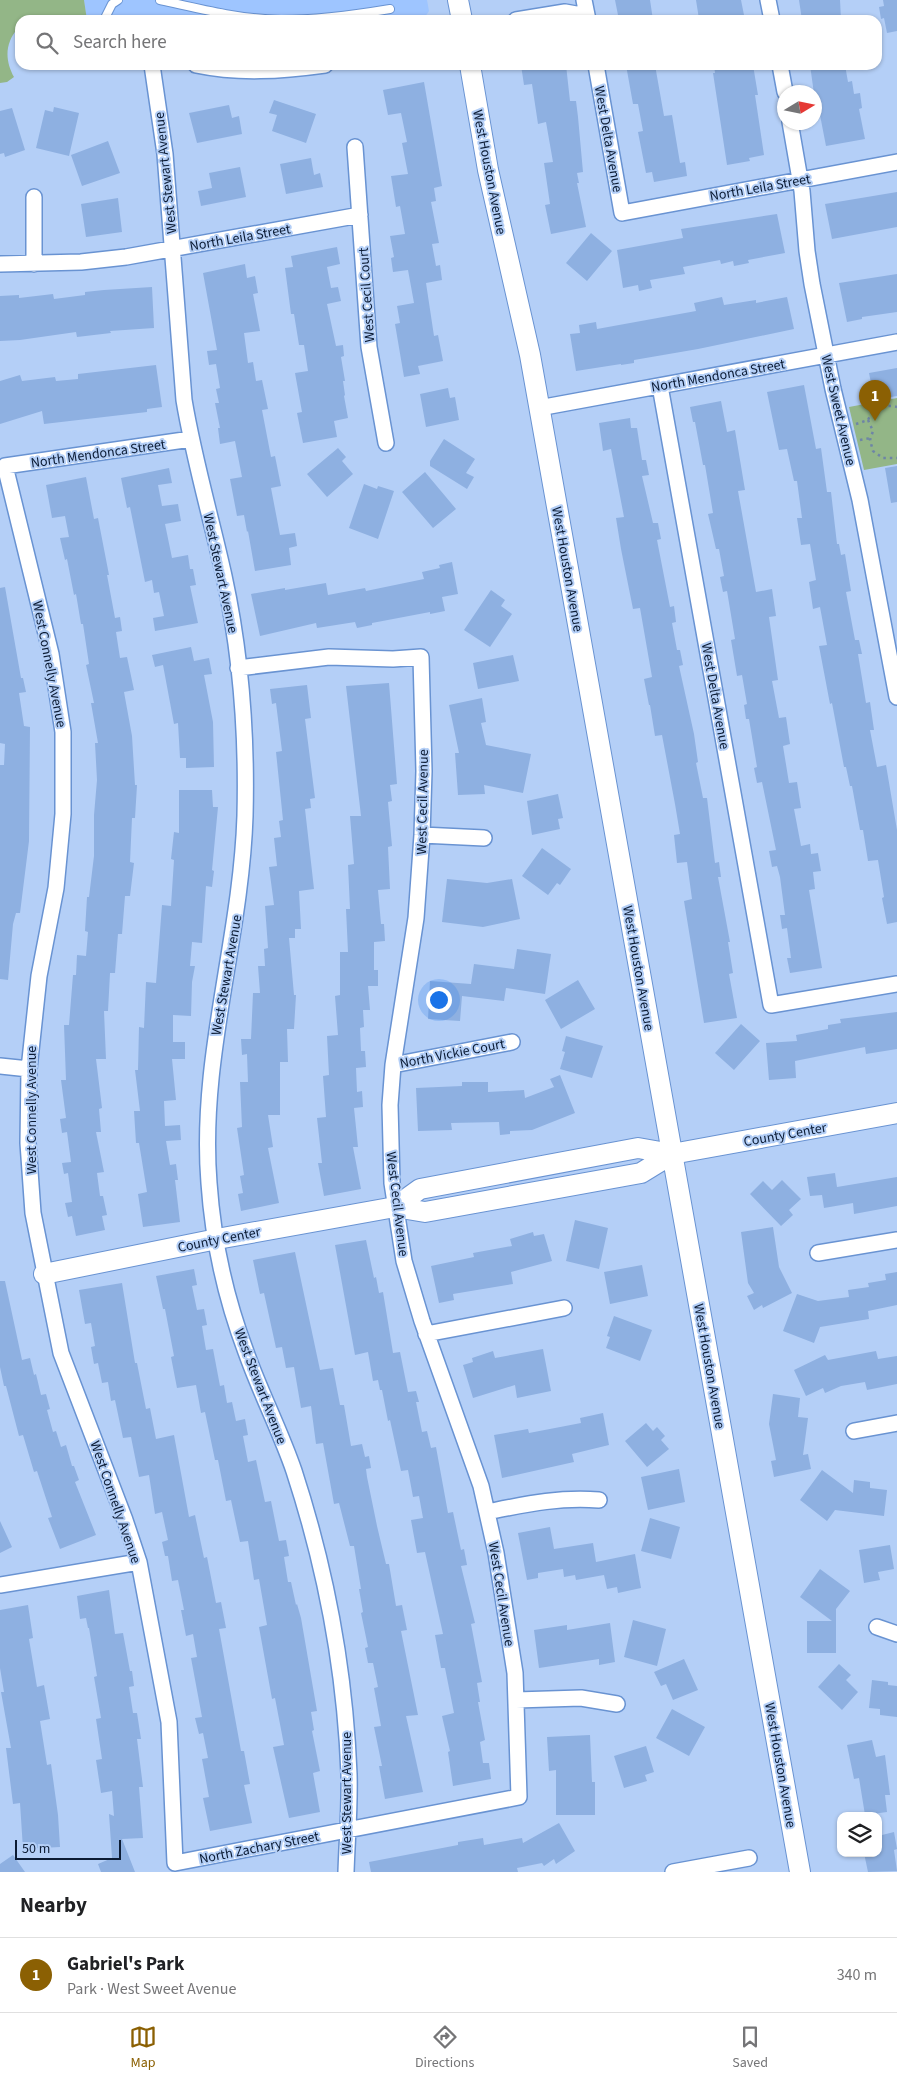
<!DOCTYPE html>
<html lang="en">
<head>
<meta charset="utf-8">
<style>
  body { margin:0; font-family:"Source Sans 3",sans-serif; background:#f2f2f2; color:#202124 }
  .controls { position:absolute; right:15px; bottom:15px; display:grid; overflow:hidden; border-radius:10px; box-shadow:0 1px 4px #0004 }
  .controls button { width:45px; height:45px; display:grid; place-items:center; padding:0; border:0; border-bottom:1px solid #e0e0e0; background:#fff; color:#202124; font:25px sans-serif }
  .compass { position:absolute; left:777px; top:85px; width:45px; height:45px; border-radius:50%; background:#fff; box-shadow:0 1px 4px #0004; rotate:80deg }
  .scale { position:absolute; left:15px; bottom:12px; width:106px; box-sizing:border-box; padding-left:5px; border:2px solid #0b1b34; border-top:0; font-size:14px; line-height:18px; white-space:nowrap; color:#0b1b34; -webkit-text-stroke:4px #b4cff7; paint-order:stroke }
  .you { position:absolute; left:438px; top:999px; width:18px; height:18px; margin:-12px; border:4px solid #fff; border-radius:50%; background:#1a73e8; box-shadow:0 0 0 8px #1a73e833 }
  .badge { display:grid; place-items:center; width:32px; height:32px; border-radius:50%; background:#8b6003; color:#fff; font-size:16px; font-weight:700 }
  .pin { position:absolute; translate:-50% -41px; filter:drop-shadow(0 1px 2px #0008) }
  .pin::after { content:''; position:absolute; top:26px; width:18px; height:15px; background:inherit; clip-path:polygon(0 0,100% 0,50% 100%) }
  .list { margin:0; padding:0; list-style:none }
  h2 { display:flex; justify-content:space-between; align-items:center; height:65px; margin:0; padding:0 20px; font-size:21px }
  h2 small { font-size:16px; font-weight:400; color:#757577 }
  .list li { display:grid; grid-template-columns:32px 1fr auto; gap:15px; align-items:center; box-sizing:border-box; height:75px; padding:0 20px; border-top:1px solid #e0e0e0 }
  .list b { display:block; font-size:19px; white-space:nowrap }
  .list p { margin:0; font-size:16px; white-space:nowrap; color:#757577 }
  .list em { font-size:16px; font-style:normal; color:#757577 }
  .icon { flex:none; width:28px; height:28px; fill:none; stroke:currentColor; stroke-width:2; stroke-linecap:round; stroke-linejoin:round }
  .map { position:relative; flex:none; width:897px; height:1872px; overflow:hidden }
  .search { position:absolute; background:#fff; box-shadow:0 1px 4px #0004; left:15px; right:15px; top:15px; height:55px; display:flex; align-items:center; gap:12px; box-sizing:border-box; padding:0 18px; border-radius:15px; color:#757577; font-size:19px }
  .sheet { height:140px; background:#fff }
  nav { display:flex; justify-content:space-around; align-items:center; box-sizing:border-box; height:70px; border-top:1px solid #e0e0e0; background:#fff; font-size:14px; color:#757577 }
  nav a { display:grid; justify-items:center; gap:2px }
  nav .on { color:#8b6003 }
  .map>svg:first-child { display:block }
  .built { fill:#9ec5ff }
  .green { fill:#93b687 }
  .building { fill:#8eb0e1 }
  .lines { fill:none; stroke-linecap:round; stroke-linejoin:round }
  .lane-casing { stroke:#6993d2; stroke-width:10 }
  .street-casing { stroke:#6993d2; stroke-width:18 }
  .secondary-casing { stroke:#6993d2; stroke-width:22 }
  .path { stroke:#6e85a6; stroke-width:2.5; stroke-dasharray:2.5 4; stroke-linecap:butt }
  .lane { stroke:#fff; stroke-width:8 }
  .street { stroke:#fff; stroke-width:15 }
  .secondary { stroke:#fff; stroke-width:20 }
  .labels { text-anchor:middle; stroke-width:4; stroke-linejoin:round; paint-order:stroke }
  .street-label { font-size:14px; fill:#0b1b34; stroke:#b4cff7 }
</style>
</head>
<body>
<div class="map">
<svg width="897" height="1872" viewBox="0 0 897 1872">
  <rect width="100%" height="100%" fill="#b4cff7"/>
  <path class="built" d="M84 0H427L429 11 423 20H87Z"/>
  <path class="green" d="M0 0H84L87 20H58L48 17 20 20C20 29 13 32 10 41 5 53 8 66 14 77L7 82 0 83Z
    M897 398V464L864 470 849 407Z"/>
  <path class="building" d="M615 0H650L653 20H619Z
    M696 0H741L745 20 699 19Z
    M799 0H840L841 20H802Z
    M883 0H897V31L887 33 884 18 881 19 879 7 884 6Z
    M521 65H566L570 101H576L578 117 583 172 577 173 579 183H577L586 227 551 234 545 205 550 204 544 163 553 162 546 122 538 124 532 84 524 85Z
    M626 65H655L664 116 672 115 680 163 685 162 687 176 654 182 652 172 646 173 638 132 643 131 638 104H633Z
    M714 65H753L758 95H755L764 155 749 158 750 161 727 165 713 73H715Z
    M810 65H845L848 82 852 81 854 94 860 93 862 108 859 109 865 139 826 146 820 115H817Z
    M424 82 442 186 434 188 436 201 431 202 439 243 432 244 436 266 440 265 442 280 426 283 434 336 438 335 443 361 418 366 420 374 404 377 395 324 400 323 397 306 414 303 408 270 393 272 391 258 394 257 390 236 405 234 400 206 396 207 391 176 408 174 402 143 407 142 401 113 388 115 383 90Z
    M274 100 316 114 306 143 272 131 277 115 269 113Z
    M229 105 232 118 239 116 242 134 197 143 189 113Z
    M54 107 79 113 69 156 36 148 45 110 53 112Z
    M12 108 25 150 5 157 4 153 0 154V111Z
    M108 141 120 173 82 186 71 155Z
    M311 158 314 175 320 173 323 187 286 194 280 164Z
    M240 167 246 197 201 206 198 191 212 188 209 173Z
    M897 192V227L832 239 825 204Z
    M118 198 122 232 86 237 81 204Z
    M777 214 785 253 748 260 749 263 734 266 733 261 721 264 720 260 683 267 685 274 650 280 652 288 639 291 638 285 623 288 617 250 683 238 681 229Z
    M591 233 612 251 587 281 566 263Z
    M337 247 340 264 327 267 331 288 338 287 341 301 327 304 336 346 343 345 344 356 341 357 345 381H343L345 395 344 396 348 418 334 421 337 437 303 443 297 413 302 412 295 373 308 371 304 345H299L294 314H291L285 268 293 267 291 256Z
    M245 264 247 278 255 276 258 293 253 294 260 331 244 333 248 363 253 362 256 381 262 380 268 409 262 410 271 457 275 456 281 486 271 488 280 535 295 533 297 546 289 548 291 565 255 571 248 531 247 532 244 515 237 516 230 479 242 477 235 441 220 444 218 428H220L215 403H219L216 389 220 388 216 364 209 365 207 351 217 350 203 273Z
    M897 274V312L862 317V319L847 322 839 283Z
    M152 287 154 328 110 331 111 333 77 337 76 332 20 340 0 341V296L19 295V298L53 294 54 299 85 295V292L104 290Z
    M722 297 724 305 756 300V303L787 297 794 329 698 349 634 360V363L621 365V364L576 371 570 334 580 333 579 325 596 322 597 329 696 311 694 303Z
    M156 365 162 407 147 409V412L44 424 42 411 0 424V381L20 375 22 381 55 377 56 381 78 379V374Z
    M897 368V396L868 401 865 384 871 383 869 373Z
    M804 385 816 449 821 448 827 492H831L837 544H839L841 555 845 554 851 591 846 592 855 640H859L862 654H858L866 703 870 702 874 730H870L877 767 886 765 897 830V922L887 924 882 898 884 897 878 860 868 861 863 830H860L852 786H850L846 767H844L832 703 830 704 819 646 827 645 820 607 813 609 809 582 816 580 810 544 801 545 797 518H802L797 481H794L787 449 779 450 767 392Z
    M448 388 450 398 455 397 459 420 426 427 420 394Z
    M721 401 727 432 735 430 745 490 738 491 756 592 772 589 776 616 769 617 778 680 772 681 779 718 786 717 790 744 783 746 789 783 797 782 801 808 794 809 801 846 810 844 811 854 818 853 821 871 813 872 815 889 809 890 822 968 790 973 787 958H791L787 928 782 929 780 915H785L780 877 777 866 772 867 769 851 776 850 762 782 757 783 754 768 757 767 749 719H746L744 705 747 704 742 675 737 676 731 640 735 639 727 591 723 592 720 577 724 576 719 549H716L711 527 708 514 713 513 705 465H703L695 422H693L690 407Z
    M630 418 631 428H637L642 460H646L649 475 642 476 653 523H658L661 539 657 540 670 607 674 606 676 622 672 623 677 650H680L683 665 679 666 694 734 698 762 696 763 703 798H707L715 863 719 862 721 877H718L730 942H728L733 973 729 974 737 1018 704 1023 684 901 692 899 687 862 677 863 674 835 680 834 675 804 662 735 655 736 650 705H649L644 679 652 677 640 608 633 609 621 549 616 518 624 517 611 449 603 451 599 423Z
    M444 439 475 459 466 473 474 477 467 489 430 466V461Z
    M338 448 346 457 342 461 353 474 327 497 307 474Z
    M897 466V502L891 503 885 468Z
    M169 468 172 483 158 485 162 506 178 504 181 521 165 524 172 558 188 555 190 569H193L196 585 190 586 198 623 155 631 153 618 164 616 159 592 154 593 152 580 145 582 130 507 127 508 121 478Z
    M425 472 456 509 433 528 402 492Z
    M86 477 94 519 98 518 109 575H107L115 618 120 617 122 631 116 632 120 658 127 657 134 690 124 692 132 736 135 785H137L135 818H132L130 862 134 863 130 896H125L122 934H118L115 973H110L108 1011H104L106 1059H96L102 1108 99 1109 101 1132H96L104 1172 97 1173 100 1196H103L107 1215 102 1216 105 1230 76 1236 72 1216 68 1217 65 1203 72 1202 68 1173 64 1174 62 1163 71 1162 67 1132 62 1133 60 1119 66 1118 61 1080H66L64 1025H69L73 975H76L77 955 86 956 88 932 85 931 87 897H89L94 856V815L97 780 95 743H98L91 703H94L86 665 89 664 83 624H81L76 594 74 595 67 559 65 560 60 538 69 537 65 516 52 518 46 485Z
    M364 484 377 489 378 486 394 491 378 539 349 528Z
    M452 562 458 594 442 597 445 611 430 614V612L372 623V625L357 628 355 622 317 628 316 623 260 636 251 594 285 588V590L326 583 328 595 365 588 366 591 424 579 422 572 440 568 439 565Z
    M5 587 21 678H23L26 692 19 693 24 726 30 727 29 841 20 913H16L13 924 8 980 0 979V765H4L5 744 0 743V588Z
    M491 590 505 600 501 606 512 614 490 647 464 630Z
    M191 647 194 661 209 658 212 674 204 675 213 722 214 767 186 768V758H180L178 723 174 724 163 665 155 667 152 655Z
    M513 655 519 681 478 689 473 663Z
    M389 683 397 784 390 785 392 801 388 802 392 846 388 847 390 889 378 890 381 924H384L385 941 374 942V970H378V986H368L370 1010H363L364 1027 360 1028 361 1051H365L366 1067 356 1068 357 1092 362 1091 363 1107 354 1108 358 1147H353L361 1189 324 1196 318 1163H322L317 1118 326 1117 323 1076 329 1075 327 1036 338 1035 335 996 340 995V952H348L346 909H350L348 865 354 864 350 816H361L346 686Z
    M307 685 311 718 305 719 315 798 310 799 311 808 305 809 314 889 299 891 301 929H295V938H289L294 995H296L294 1029H287L288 1062H280V1115H268L273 1147 268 1148 279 1203 241 1211 238 1194 243 1193 240 1176 244 1175 237 1128 242 1127 240 1082H248L247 1054 242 1055 241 1039H251L253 993H260L258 966H265L264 949 268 948 265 906 274 905 269 867 277 866 274 838 281 837 279 821 283 820 276 752 282 751 276 703 272 704 270 689Z
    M482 698 486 722 481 723 486 745 531 754 523 793 484 785 485 794 458 795 455 753H459L449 705Z
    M179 790H212L213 807H218L212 870 214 871 212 887 206 886 202 943 192 942 190 966H195L192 982 191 1016 173 1015V1042H185V1059H172L176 1100 164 1101 165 1126 180 1125 181 1140 166 1141 170 1165 176 1164 178 1180H175L180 1222 143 1227 138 1194 147 1192 139 1143H136L134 1111H140L135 1070H138L139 1027 144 1028 146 982 156 983 162 905 171 906 174 860 171 859 174 832 179 833Z
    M558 794 563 818 558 819 560 829 532 835 527 801Z
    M542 848 571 869 560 885 557 883 548 895 522 876Z
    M447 879 487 883 512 879 520 919 483 927 442 922Z
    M517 949 551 954 545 994 506 988 504 1001 462 996 460 1021 428 1019 430 981 471 984 474 964 514 969Z
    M578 980 595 1009 561 1029 545 1000Z
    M897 1012V1049L866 1054 865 1047 795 1061 796 1078 769 1080 766 1043 797 1041 796 1035 828 1029V1025L841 1023 840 1019Z
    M741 1024 760 1041 734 1070 715 1053Z
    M566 1036 603 1046 592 1078 560 1069 565 1052 562 1051Z
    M560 1075 575 1113 532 1130 510 1131V1134L500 1135 499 1122 451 1123 452 1130 418 1131 416 1088 462 1086V1082H488V1092L524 1090 525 1098 554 1087 550 1079Z
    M835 1173 837 1187 897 1177V1206L854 1214 853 1203 824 1208 822 1195 810 1196 807 1177Z
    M782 1180 801 1199 789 1210 793 1215 781 1226 750 1194 763 1181 772 1190Z
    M575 1220 608 1228 599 1269 566 1261Z
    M773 1227 779 1267 792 1293 763 1308 762 1305 754 1310 747 1296 754 1293 748 1283 741 1232Z
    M533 1232 534 1236 544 1234 552 1261 511 1272 513 1284 453 1294 454 1300 439 1303 431 1266 474 1257 473 1253 512 1246 510 1239Z
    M366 1240 374 1278 376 1277 379 1293 383 1292 393 1353 400 1352 408 1392 416 1391 419 1402H416L422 1432 427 1431 431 1448 436 1447 448 1513 453 1512 461 1550 464 1549 467 1565 461 1566 475 1623 471 1624 482 1682 477 1683 480 1702H478L485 1740 480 1742 483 1763H489L491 1779 453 1786 448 1752 450 1751 442 1716 454 1713 445 1668H441L435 1635 443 1634 425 1552 417 1553 411 1520 423 1518 419 1496 413 1497 408 1470 401 1471 390 1420 388 1421 382 1390H380L378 1380 373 1381 368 1352 355 1355 335 1245Z
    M295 1252 320 1370 333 1368 340 1405H344L351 1446 362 1444 365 1457 369 1456 371 1468 366 1469 367 1477 377 1526 386 1564H389L396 1606 402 1605 407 1630 401 1631 418 1715 406 1716 423 1792 385 1799 379 1766H382L374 1727 381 1726 374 1688 378 1687 373 1663H368L365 1648 368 1647 361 1613 363 1612 359 1589H361L354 1546H350L339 1503 334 1504 323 1443 316 1444 311 1406 301 1408 294 1367 286 1368 282 1347 276 1348 264 1293 260 1294 253 1260Z
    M642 1265 648 1296 610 1304 604 1272Z
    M194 1269 197 1285 192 1286 197 1310 204 1309 207 1325 202 1326 206 1350 213 1349 220 1386 224 1385 227 1403 232 1402 236 1421 245 1419 248 1435 243 1436 248 1462 256 1460 265 1502 271 1501 279 1541 286 1540 289 1556 284 1557 288 1582H291L296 1605 297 1604 301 1618 317 1711 311 1712 314 1730 312 1731 320 1771 313 1773 320 1812 289 1818 273 1747 284 1745 275 1698 272 1699 259 1627 267 1625 259 1579 254 1580 248 1541 240 1542 231 1500 226 1501 218 1460H215L205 1412 201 1413 196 1385 177 1388 171 1357 174 1356 165 1309H163L156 1276Z
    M897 1272V1305L868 1311 869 1319 820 1327 814 1343 783 1331 797 1294 818 1301 849 1297 848 1290 869 1287 868 1283 886 1280 885 1274Z
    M0 1281H5L22 1360 30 1358 34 1375 36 1374 41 1395 46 1394 50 1409 47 1410 53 1432 56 1431 61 1447 66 1445 72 1466H74L79 1480 75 1482 96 1535 60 1549 48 1518 52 1517 37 1471 34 1472 23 1435 19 1436 6 1386H4L0 1367Z
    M122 1283 135 1363H137L146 1409 150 1408 156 1439 174 1435 189 1517 195 1515 204 1558 207 1557 216 1603 221 1602 226 1628 219 1629 241 1751H244L250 1784 244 1785 252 1823 210 1831 203 1798 209 1797 202 1759 208 1758 203 1733 199 1734 195 1718 202 1717 191 1658 197 1657 193 1634 186 1636 181 1610H184L178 1580 172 1581 168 1556H165L162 1542 168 1540 162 1512 155 1514 149 1475 139 1477 131 1437 123 1438 115 1400 111 1401 108 1382 102 1383 98 1363 94 1364 91 1347 95 1346 91 1323 85 1324 79 1290Z
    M614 1316 652 1330 640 1361 606 1348 610 1337 607 1336Z
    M543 1349 551 1391 517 1398 515 1385 473 1398 463 1365 473 1362 472 1358 493 1351 495 1358Z
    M876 1351 878 1359 897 1356V1384L867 1390 865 1382 841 1386 825 1393 823 1388 806 1396 794 1370 825 1355 828 1360Z
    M773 1394 800 1398 798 1417 808 1418 803 1455 808 1454 811 1469 774 1477 771 1461 776 1460 769 1424Z
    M603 1413 609 1445 572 1454 574 1462 502 1478 494 1435 528 1429 529 1433 581 1423 580 1418Z
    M646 1423 653 1431 657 1427 665 1436 661 1440 669 1449 647 1467 625 1441Z
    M679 1469 685 1502 648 1510 641 1477Z
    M822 1470 853 1493 854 1480 870 1482V1488L887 1490 884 1516 835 1510 827 1521 800 1500Z
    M650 1518 680 1527 671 1559 641 1551Z
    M0 1521 12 1547 0 1553Z
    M550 1527 554 1549 593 1543 596 1562 635 1554 641 1588 618 1593 617 1587 607 1589 604 1575 576 1580 575 1575 564 1577 563 1569 538 1573V1578L527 1580 518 1533Z
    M890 1545 894 1569 878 1572 880 1580 864 1583 859 1550Z
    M820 1569 850 1591 836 1609V1653H807V1621H832L800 1597Z
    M109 1590 115 1634 123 1633 130 1671H132L134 1686 129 1687 133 1713H137L141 1739H137L143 1787H139L143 1838 122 1839 135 1872H101L98 1864 112 1858 109 1814 114 1816 112 1791 101 1793 96 1760 102 1759 96 1719 101 1718 94 1677 97 1676 89 1628H88L86 1618 80 1619 77 1596Z
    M28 1605 33 1638 29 1639 37 1687 44 1685 50 1719 40 1721 47 1765 51 1764 58 1815 60 1847 23 1849 20 1803 13 1804 6 1748H11L1 1692H4L0 1668V1610Z
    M633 1620 666 1629 657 1666 624 1657Z
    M610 1623 615 1662 599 1665V1659L539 1668 534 1630 567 1625V1630Z
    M684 1659 698 1690 673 1700 666 1684 661 1686 654 1672Z
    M839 1664 851 1675 846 1680 858 1692 842 1710 818 1687Z
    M872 1680 888 1682V1685L897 1686V1717L880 1715V1709L869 1708Z
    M672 1709 705 1727 689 1756 656 1738Z
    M590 1735 592 1782H595V1815H556V1770L549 1771 547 1737Z
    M872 1740 876 1757 885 1755 890 1795H885L887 1812 865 1815 859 1778 854 1779 847 1745Z
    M646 1746 654 1772 645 1775 647 1781 624 1788 614 1756Z
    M559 1823 575 1851 556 1864 554 1859 544 1866 542 1863 517 1868 518 1872H371L369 1862 458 1845V1842L483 1838 484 1845 522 1838 523 1843Z
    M894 1832 897 1849 894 1850 897 1871 868 1872 864 1853H878V1836Z
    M13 1855 25 1872H0V1864Z"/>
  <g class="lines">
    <defs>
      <path id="lane" d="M160 0C200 9 240 19 281 20 318 20 354 15 390 9
        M104 20 112 4 118 0"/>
      <path id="street" d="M584 0 588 20
        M768 0 772 20
        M516 20 565 12 587 16
        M152 65 165 154 184 400C194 460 211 517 224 576 241 654 247 737 245 816 241 940 199 1059 209 1183 213 1240 226 1299 246 1352 260 1392 280 1430 294 1471 326 1569 345 1670 349 1774 350 1807 347 1840 346 1872
        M196 65C239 74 281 71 325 65
        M596 65 622 213 897 162
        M780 65 785 92
        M790 122 802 191 807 251 812 284 833 389 860 500 897 697
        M355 147 369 347 386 443
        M0 264 81 262 126 257 360 215
        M34 264V197
        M660 386 771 1005 897 984
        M539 408 897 342
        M191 439 5 466 51 654 63 732V814L56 888 39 976 29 1069 28 1143 33 1213 61 1353 125 1520 139 1562 169 1722 175 1863 519 1797 515 1673 496 1553 481 1486 422 1321 404 1261 392 1183 390 1105 393 1065 416 918 422 835 424 771 421 657 393 659 329 657 238 668
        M422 835 484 838
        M393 1065 512 1042
        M0 1066 29 1069
        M818 1253 897 1240
        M426 1334 564 1308
        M854 1431 897 1423
        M487 1512C527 1504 558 1497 599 1500
        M0 1585 139 1562
        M877 1627 897 1634
        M516 1700 581 1698 617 1704
        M673 1872 749 1858"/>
      <path id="secondary" d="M458 0 462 20
        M470 65 488 170 530 355 800 1872
        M395 1207 420 1189 638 1148 672 1154
        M44 1274 217 1239 395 1207 425 1212 641 1173 672 1154 897 1113"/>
    </defs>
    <use href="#lane" class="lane-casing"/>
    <use href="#street" class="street-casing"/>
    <use href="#secondary" class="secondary-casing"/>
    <path class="path" d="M868 420 873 431 870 440 873 451 883 458H897
      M856 424 868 420C873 408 884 404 897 407
      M860 440 871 438"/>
    <use href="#lane" class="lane"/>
    <use href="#street" class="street"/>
    <use href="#secondary" class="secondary"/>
  </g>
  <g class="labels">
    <g class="street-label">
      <text transform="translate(609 139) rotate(80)" y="5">West Delta Avenue</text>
      <text transform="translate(490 172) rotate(79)" y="5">West Houston Avenue</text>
      <text transform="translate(165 173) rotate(-96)" y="5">West Stewart Avenue</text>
      <text transform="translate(760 187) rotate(-10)" y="5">North Leila Street</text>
      <text transform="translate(240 237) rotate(-10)" y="5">North Leila Street</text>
      <text transform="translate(366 295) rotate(-94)" y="5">West Cecil Court</text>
      <text transform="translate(718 375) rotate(-10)" y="5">North Mendonca Street</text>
      <text transform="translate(839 410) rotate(77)" y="5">West Sweet Avenue</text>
      <text transform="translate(98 453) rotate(-8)" y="5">North Mendonca Street</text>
      <text transform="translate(568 569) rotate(80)" y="5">West Houston Avenue</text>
      <text transform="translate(221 573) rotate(78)" y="5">West Stewart Avenue</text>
      <text transform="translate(50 664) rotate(79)" y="5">West Connelly Avenue</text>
      <text transform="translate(716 696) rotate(80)" y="5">West Delta Avenue</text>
      <text transform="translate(422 802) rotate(-89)" y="5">West Cecil Avenue</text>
      <text transform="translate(639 968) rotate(80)" y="5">West Houston Avenue</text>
      <text transform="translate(226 975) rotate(-80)" y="5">West Stewart Avenue</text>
      <text transform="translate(452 1053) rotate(-11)" y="5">North Vickie Court</text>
      <text transform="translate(31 1110) rotate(-90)" y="5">West Connelly Avenue</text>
      <text transform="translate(785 1134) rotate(-10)" y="5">County Center</text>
      <text transform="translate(398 1204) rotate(83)" y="5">West Cecil Avenue</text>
      <text transform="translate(219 1239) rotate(-11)" y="5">County Center</text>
      <text transform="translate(710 1366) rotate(80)" y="5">West Houston Avenue</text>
      <text transform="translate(261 1386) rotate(69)" y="5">West Stewart Avenue</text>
      <text transform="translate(116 1502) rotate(71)" y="5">West Connelly Avenue</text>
      <text transform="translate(502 1594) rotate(81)" y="5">West Cecil Avenue</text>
      <text transform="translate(781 1765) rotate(80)" y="5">West Houston Avenue</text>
      <text transform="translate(346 1793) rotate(-90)" y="5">West Stewart Avenue</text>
      <text transform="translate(259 1847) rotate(-11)" y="5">North Zachary Street</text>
    </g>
  </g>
</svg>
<div class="controls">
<button><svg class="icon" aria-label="layers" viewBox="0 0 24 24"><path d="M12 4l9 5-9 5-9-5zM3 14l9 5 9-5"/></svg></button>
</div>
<svg class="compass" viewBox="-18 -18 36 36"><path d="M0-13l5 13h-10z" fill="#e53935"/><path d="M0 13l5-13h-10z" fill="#757577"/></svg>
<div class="scale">50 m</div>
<div class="you"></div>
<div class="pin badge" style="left:875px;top:421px">1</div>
<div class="search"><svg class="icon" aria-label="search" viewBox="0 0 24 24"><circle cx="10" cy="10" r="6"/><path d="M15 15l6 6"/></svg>Search here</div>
</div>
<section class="sheet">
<h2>Nearby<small></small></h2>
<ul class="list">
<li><span class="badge">1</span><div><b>Gabriel's Park</b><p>Park · West Sweet Avenue</p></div><em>340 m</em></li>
</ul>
</section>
<nav>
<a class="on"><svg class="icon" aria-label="map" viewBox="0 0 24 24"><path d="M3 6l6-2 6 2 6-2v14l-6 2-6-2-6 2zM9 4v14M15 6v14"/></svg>Map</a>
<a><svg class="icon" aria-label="directions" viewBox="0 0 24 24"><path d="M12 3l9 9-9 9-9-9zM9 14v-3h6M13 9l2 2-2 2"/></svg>Directions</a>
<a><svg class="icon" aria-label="saved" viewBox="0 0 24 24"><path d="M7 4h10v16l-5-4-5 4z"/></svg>Saved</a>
</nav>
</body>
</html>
